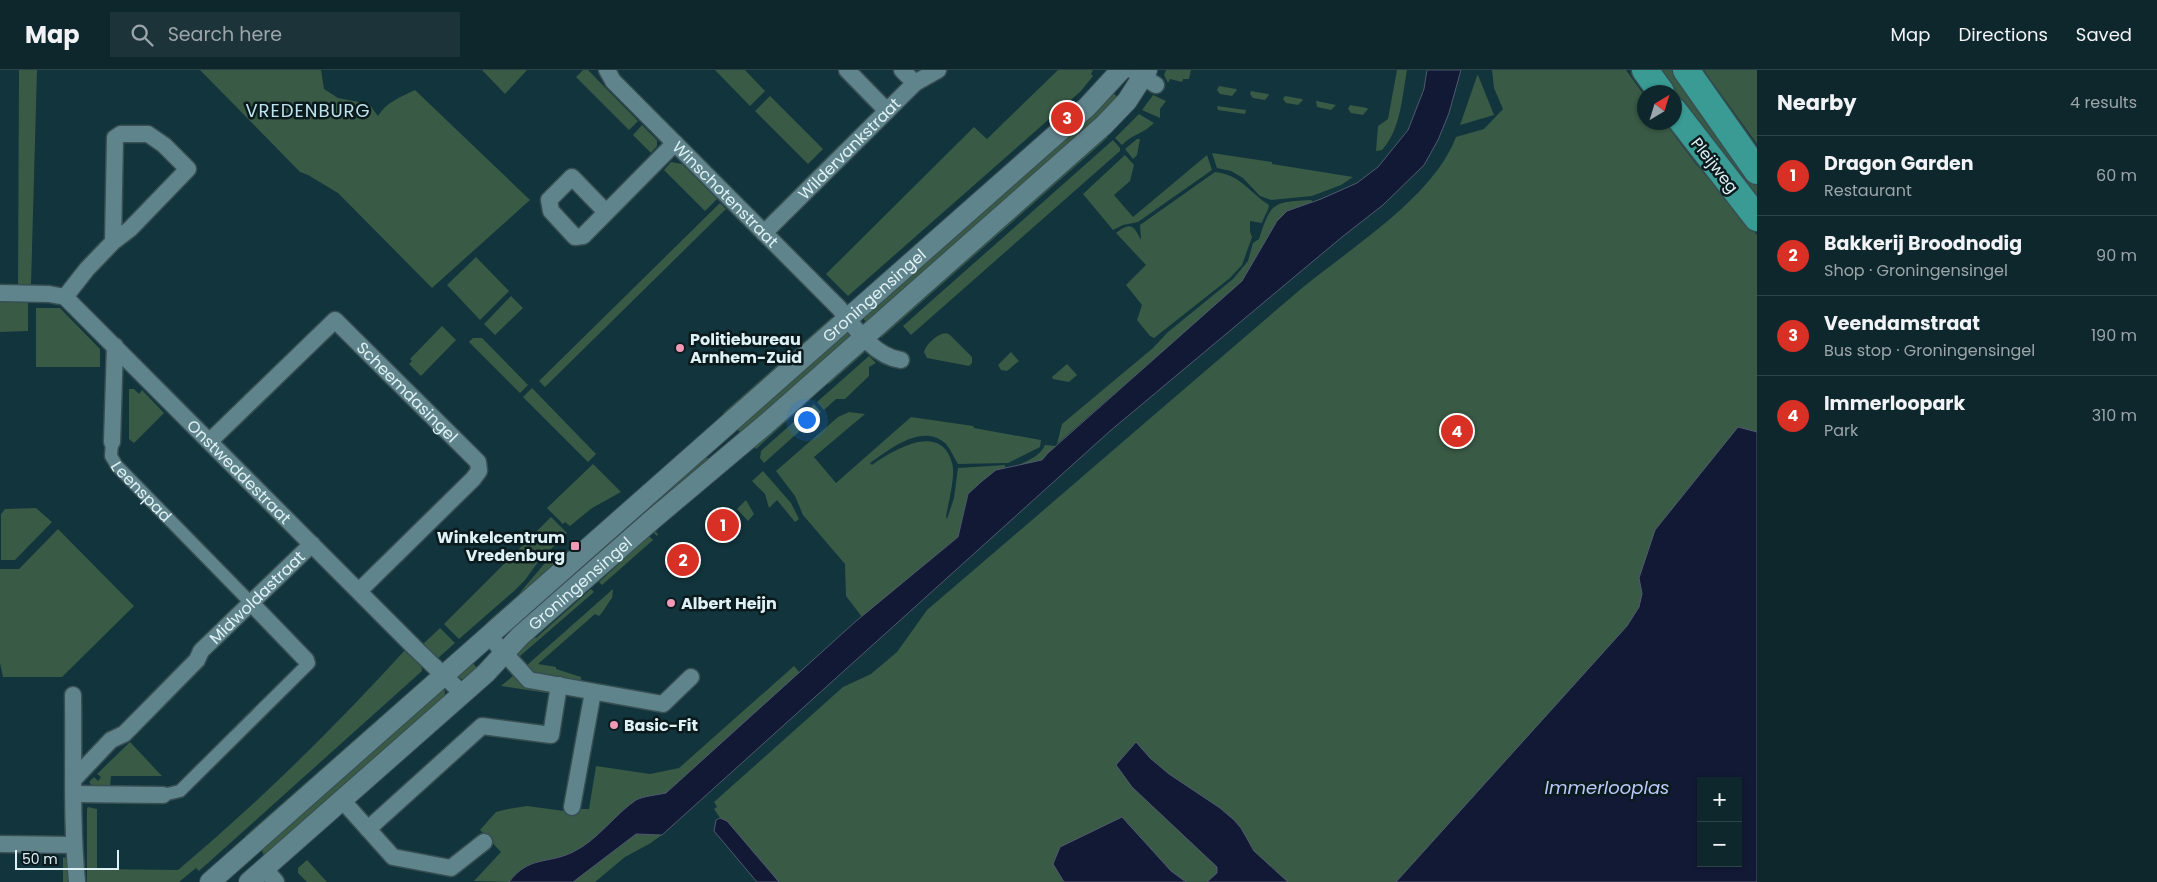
<!DOCTYPE html>
<html lang="en">
<head>
<meta charset="utf-8">
<style>
  body { margin:0; font-family:Poppins,sans-serif; background:#1c3339; color:#f1f3f6 }
  .controls { position:absolute; right:15px; bottom:15px; display:grid; overflow:hidden; border-radius:0px; box-shadow:0 1px 4px #0004 }
  .controls button { width:45px; height:45px; display:grid; place-items:center; padding:0; border:0; border-bottom:1px solid #2e4449; background:#0e272d; color:#f1f3f6; font:25px sans-serif }
  .compass { position:absolute; left:1637px; top:15px; width:45px; height:45px; border-radius:50%; background:#0e272d; box-shadow:0 1px 4px #0004; rotate:38deg }
  .scale { position:absolute; left:15px; bottom:12px; width:104px; box-sizing:border-box; padding-left:5px; border:2px solid #def1f5; border-top:0; font-size:14px; line-height:18px; white-space:nowrap; color:#def1f5; -webkit-text-stroke:4px #0b1a1d; paint-order:stroke }
  .you { position:absolute; left:806px; top:349px; width:18px; height:18px; margin:-12px; border:4px solid #fff; border-radius:50%; background:#1a73e8; box-shadow:0 0 0 8px #1a73e833 }
  .badge { display:grid; place-items:center; width:32px; height:32px; border-radius:50%; background:#d93025; color:#fff; font-size:16px; font-weight:700 }
  .pin { position:absolute; translate:-50% -50%; border:2px solid #fff; box-shadow:0 1px 5px #0006 }
  .list { margin:0; padding:0; list-style:none }
  h2 { display:flex; justify-content:space-between; align-items:center; height:65px; margin:0; padding:0 20px; font-size:21px }
  h2 small { font-size:16px; font-weight:400; color:#9ba5aa }
  .list li { display:grid; grid-template-columns:32px 1fr auto; gap:15px; align-items:center; box-sizing:border-box; height:80px; padding:0 20px; border-top:1px solid #2e4449 }
  .list b { display:block; font-size:19px; white-space:nowrap }
  .list p { margin:0; font-size:16px; white-space:nowrap; color:#9ba5aa }
  .list em { font-size:16px; font-style:normal; color:#9ba5aa }
  .icon { flex:none; width:28px; height:28px; fill:none; stroke:currentColor; stroke-width:2; stroke-linecap:round; stroke-linejoin:round }
  .map { position:relative; flex:none; width:1757px; height:812px; overflow:hidden }
  header { display:flex; align-items:center; gap:30px; box-sizing:border-box; height:70px; padding:0 25px; background:#0e272d; border-bottom:1px solid #2e4449 }
  header strong { font-size:24px }
  nav { display:flex; gap:28px; margin-inline-start:auto; font-size:18px }
  .search { width:350px; height:45px; background:#1c3339; display:flex; align-items:center; gap:12px; box-sizing:border-box; padding:0 18px; border-radius:0px; color:#9ba5aa; font-size:19px }
  main { display:flex }
  aside { flex:1; background:#0e272d }
  .map>svg:first-child { display:block }
  .green { fill:#395a45; fill-rule:evenodd }
  .water { fill:#121935; stroke:#4f5a6f; fill-rule:evenodd }
  .lines { fill:none; stroke-linecap:round; stroke-linejoin:round }
  .pedestrian-casing { stroke:#374e53; stroke-width:15 }
  .minor-casing { stroke:#374e53; stroke-width:19 }
  .tertiary-casing { stroke:#374e53; stroke-width:22 }
  .trunk-casing { stroke:#374e53; stroke-width:29 }
  .pedestrian { stroke:#60848c; stroke-width:12 }
  .minor { stroke:#60848c; stroke-width:16 }
  .tertiary { stroke:#60848c; stroke-width:20 }
  .trunk { stroke:#399b93; stroke-width:26 }
  .poi-dot { fill:#f09ab7; stroke:#0b1a1d; stroke-width:2 }
  .labels { text-anchor:middle; stroke-width:5; stroke-linejoin:round; paint-order:stroke }
  .street-label { font-size:16px; fill:#def1f5; stroke:#0b1a1d }
  .poi-label { font-size:16px; font-weight:bold; fill:#def1f5; stroke:#0b1a1d; text-anchor:start }
  .neighbourhood-label { font-size:18px; letter-spacing:1px; fill:#bde3ed; stroke:#0b1a1d }
  .water-label { font-size:18px; font-style:italic; fill:#bbc9f8; stroke:#0b1a1d }
</style>
</head>
<body>
<header>
<strong>Map</strong>
<div class="search"><svg class="icon" aria-label="search" viewBox="0 0 24 24"><circle cx="10" cy="10" r="6"/><path d="M15 15l6 6"/></svg>Search here</div>
<nav><a>Map</a><a>Directions</a><a>Saved</a></nav>
</header>
<main>
<div class="map">
<svg width="1757" height="812" viewBox="0 0 1757 812">
  <rect width="100%" height="100%" fill="#12343c"/>
  <path class="green" d="M19 0H37L31 215 18 216Z
    M200 0H321L324 19 338 28 369 34 378 46C386 32 401 27 415 20L530 130 432 218 338 123 308 105 300 102Z
    M482 0H527L505 24Z
    M583 0H588L638 51 629 60 576 7Z
    M715 0H745L765 21 750 36Z
    M1058 0H1093L1091 4 1093 6 1081 21 848 226 826 204 974 57 987 69Z
    M1166 0H1191L1189 9H1183L1182 12 1170 9 1168 13 1164 5Z
    M1397 0H1407C1402 27 1401 59 1382 80L1376 81 1378 56 1388 49Z
    M1492 0H1626L1644 25V52L1665 53 1696 94 1757 165V812H764L714 739 717 737 714 732 843 617 871 604 897 582 927 540C1050 435 1172 329 1295 224 1345 181 1432 130 1456 67L1484 59 1503 39 1494 18ZM1701 711H1738V793H1701Z
    M1654 0H1674L1695 32 1757 115V138L1675 30 1674 22H1669Z
    M1704 0H1757V74L1707 5Z
    M1478 5 1494 45 1460 55 1477 6Z
    M1219 16 1236 19 1237 20 1232 26 1220 24 1217 20Z
    M1111 21 1122 31 868 253 864 250 863 247Z
    M1251 21 1268 24 1269 25 1265 30 1253 28 1250 24Z
    M1153 25 1166 31 1160 39V48L1142 40Z
    M770 26 823 79 808 94 755 41Z
    M1285 26 1302 29 1303 30 1298 35 1286 33 1283 29Z
    M1316 31H1317L1336 35 1331 40 1317 37Z
    M1350 35 1367 38 1368 39 1363 45 1351 43 1348 39Z
    M1217 36 1246 40 1245 44 1218 40Z
    M1139 44 1154 53C1143 64 1134 63 1122 75L1115 68Z
    M642 55 657 70V76L651 83 633 65Z
    M1107 65 1108 67 1096 78 881 268V260Z
    M1137 69H1140L1137 85 1133 89 1125 79Z
    M1113 70 1120 78V81L911 265 903 256Z
    M1212 83 1272 92V94L1353 107 1341 115 1312 126 1271 130 1260 126 1243 108 1231 101 1217 98Z
    M1125 85 1134 95 1130 111 1114 125 1133 147 1207 85 1212 100 1138 152 1123 155 1113 160 1083 124Z
    M671 92 682 94 717 129 705 141 664 100Z
    M1215 102C1241 105 1249 122 1269 135 1268 142 1264 146 1262 153L1250 151V162L1252 167 1242 195 1230 208 1154 268 1150 266 1137 250 1142 235 1126 215 1146 195 1116 163C1131 151 1134 156 1141 170L1140 155Z
    M1311 130 1313 132 1287 141 1277 151 1243 211 1057 374 1062 354 1153 278 1168 262 1233 209 1248 191 1253 173 1259 169C1271 132 1273 132 1311 130Z
    M720 133 726 139 545 317 539 311Z
    M476 187 509 221 480 250 447 215Z
    M511 226 523 238 495 265 484 254Z
    M0 229H28V261L0 262Z
    M36 238H60L100 279V297H36Z
    M832 247 833 253 728 349 723 343Z
    M442 256 456 270 421 306 409 294 412 291 410 289Z
    M849 261 852 266 745 368 733 354Z
    M946 263 950 265 972 287V293L969 296 927 288 924 282C926 274 937 264 946 263Z
    M473 268H482L528 315 520 323 469 272Z
    M859 280 865 282 829 314 827 313Z
    M1011 282 1019 291 1007 301 1001 300 998 295Z
    M869 286 876 293 869 297V306L845 329H836L824 340 817 332Z
    M1067 294 1077 305 1069 312 1053 309 1052 307Z
    M532 318 596 384 588 392 523 327Z
    M129 319H134L139 324 142 320 164 343 134 373 129 369Z
    M809 329 810 330 756 379 751 374Z
    M814 334 821 342 764 393 760 388 761 381Z
    M849 342 865 344 814 387 836 413 911 347 973 356 974 358 1041 370 1040 377 1008 393 958 394C954 388 951 380 946 374 923 352 890 379 870 393L872 395C895 379 941 352 952 393 956 406 948 433 946 447L947 449 954 428 958 398 1005 395V398L996 400 968 424 958 467 862 547 846 526 845 494 803 445 795 426 776 401 838 347Z
    M1045 375 1056 376 1042 390 1019 395C1029 390 1041 385 1045 375Z
    M704 387 714 390 652 444 643 434Z
    M593 394 621 422 592 438 570 456 565 452 563 454 547 438Z
    M763 401 791 433 799 449 795 452 777 430 769 438 765 424 752 411Z
    M746 430 754 444 748 451 737 439Z
    M36 438 52 452 15 490H1V444L5 439Z
    M551 447 567 463 538 492 525 510 513 522 459 569 444 554Z
    M58 459 134 536 62 607H3L0 593V499H19Z
    M654 460 658 464 657 466 653 462 649 466 653 470 602 515 599 512 620 493 618 490Z
    M565 480 568 482 492 557 487 552 518 525 555 481 560 485Z
    M591 519 594 522 519 587 518 586 516 577 533 566 536 568Z
    M613 519 612 528C607 534 605 540 599 546L595 544 538 594 556 597V599L581 607V611L535 604 526 596Z
    M440 558 455 573 438 588 422 575Z
    M406 579 421 593 422 601 199 801 196 798 179 812H87V739L88 737 97 739V799L178 800C259 732 335 657 406 579Z
    M469 589 480 601 465 610 452 605Z
    M794 596 800 603 666 723C657 725 644 726 636 730 614 745 598 770 573 782 546 795 530 785 509 812L474 811 501 782 480 760 496 742 508 739 527 736 564 741 566 739H589L596 696 650 704 679 698Z
    M429 604V610L250 771 245 766Z
    M514 605 523 613 547 620V623L501 616Z
    M443 616 445 622 444 631 264 786 261 777Z
    M130 672 162 706H111L110 718H94L89 712 94 707 98 711 101 707 97 704Z
    M636 764 662 765 649 774 625 787 595 812H573Z
    M63 787 67 788 70 812H63Z
    M307 790 327 812H307L298 803V798Z"/>
  <path class="water" d="M1427 0H1461L1449 43 1438 70 1424 95 1383 135 1342 167 1110 361 662 765 636 764 573 812H509C530 785 546 795 573 782 598 770 614 745 636 730 644 726 657 725 666 723L855 552 958 467 968 424 981 412 996 400 1042 390 1048 383 1242 211 1277 151 1287 141 1321 129 1357 113 1378 97 1408 60 1424 19Z
    M1738 357 1757 362V812H1396L1627 556 1639 537 1642 524 1639 508 1655 460ZM1701 711H1738V793H1701Z
    M1136 672 1150 688 1169 704 1220 738 1234 750 1241 758 1254 781 1288 812H1207L1217 803V797L1132 717 1116 695Z
    M1122 747 1171 801 1186 812H1064L1053 794 1060 777Z
    M720 748 727 751 779 812H757L714 761 716 750Z"/>
  <g class="lines">
    <defs>
      <g id="pedestrian">
        <path id="s1" d="M112 372 111 386 117 396 252 534"/>
        <path d="M163 725 180 721 309 593 306 590"/>
      </g>
      <g id="minor">
        <path id="s2" d="M607 0 613 11 839 238C854 257 875 287 901 290"/>
        <path d="M847 0 887 41"/>
        <path d="M902 0 915 13"/>
        <path d="M1132 0 1156 15"/>
        <path d="M606 142 572 107 549 130 551 141 575 167 583 166 675 73"/>
        <path id="s3" d="M764 163 915 13 938 0"/>
        <path id="s4" d="M0 223 49 224 65 227 415 578 462 623"/>
        <path d="M65 227 87 199 113 172 115 68 121 64H148L164 75 188 99 130 159 113 172"/>
        <path id="s5" d="M210 371 335 250 478 392 479 401 473 409 359 521"/>
        <path d="M112 372 115 276"/>
        <path d="M252 534 306 590"/>
        <path d="M489 566 529 610 663 634 691 607"/>
        <path d="M73 625C74 687 71 751 77 812"/>
        <path id="s6" d="M75 708 111 670 124 664 131 657 197 590 201 581 312 474"/>
        <path d="M75 724 163 725"/>
        <path d="M342 730 393 787 451 798 484 772"/>
        <path d="M572 737 593 622"/>
        <path d="M368 759 482 656 551 665 559 615"/>
        <path d="M0 774 74 775"/>
        <path d="M265 799 276 812"/>
      </g>
      <g id="tertiary">
        <path id="s7" d="M210 812 1087 37 1121 0"/>
        <path id="s8" d="M249 812 486 603 520 566 652 450 766 354 1104 55 1127 31 1147 0"/>
      </g>
      <path id="trunk" d="M1645 0 1661 22
        M1686 0 1757 101
        M1674 41 1757 148"/>
    </defs>
    <use href="#pedestrian" class="pedestrian-casing"/>
    <use href="#minor" class="minor-casing"/>
    <use href="#tertiary" class="tertiary-casing"/>
    <use href="#trunk" class="trunk-casing"/>
    <use href="#pedestrian" class="pedestrian"/>
    <use href="#minor" class="minor"/>
    <use href="#tertiary" class="tertiary"/>
    <use href="#trunk" class="trunk"/>
  </g>
  <g class="poi-dot">
    <circle cx="680" cy="278" r="5"/>
    <rect x="570" y="471" width="10" height="10" rx="2.5"/>
    <circle cx="671" cy="533" r="5"/>
    <circle cx="614" cy="655" r="5"/>
  </g>
  <g class="labels">
    <g class="street-label">
      <text dy="6" stroke="none"><textPath href="#s3" startOffset="120">Wildervankstraat</textPath></text>
      <text transform="translate(1715 95) rotate(52)" y="6">Pleijweg</text>
      <text dy="6" stroke="none"><textPath href="#s2" startOffset="172">Winschotenstraat</textPath></text>
      <text dy="6" stroke="none"><textPath href="#s7" startOffset="886">Groningensingel</textPath></text>
      <text dy="6" stroke="none"><textPath href="#s5" startOffset="276">Scheemdasingel</textPath></text>
      <text dy="6" stroke="none"><textPath href="#s4" startOffset="312">Onstweddestraat</textPath></text>
      <text dy="6" stroke="none"><textPath href="#s1" startOffset="61">Leenspad</textPath></text>
      <text dy="6" stroke="none"><textPath href="#s8" startOffset="446">Groningensingel</textPath></text>
      <text dy="6" stroke="none"><textPath href="#s6" startOffset="258">Midwoldastraat</textPath></text>
    </g>
    <g class="poi-label">
      <text x="690" y="275">Politiebureau<tspan x="690" dy="18">Arnhem-Zuid</tspan></text>
      <text x="565" y="473" text-anchor="end">Winkelcentrum<tspan x="565" dy="18">Vredenburg</tspan></text>
      <text x="681" y="539">Albert Heijn</text>
      <text x="624" y="661">Basic-Fit</text>
    </g>
    <g class="neighbourhood-label">
      <text x="308" y="47">VREDENBURG</text>
    </g>
    <g class="water-label">
      <text x="1607" y="724">Immerlooplas</text>
    </g>
  </g>
</svg>
<div class="controls">
<button>+</button>
<button>−</button>
</div>
<svg class="compass" viewBox="-18 -18 36 36"><path d="M0-13l5 13h-10z" fill="#e53935"/><path d="M0 13l5-13h-10z" fill="#9ba5aa"/></svg>
<div class="scale">50 m</div>
<div class="you"></div>
<div class="pin badge" style="left:723px;top:455px">1</div>
<div class="pin badge" style="left:683px;top:490px">2</div>
<div class="pin badge" style="left:1067px;top:48px">3</div>
<div class="pin badge" style="left:1457px;top:361px">4</div>
</div>
<aside>
<h2>Nearby<small>4 results</small></h2>
<ul class="list">
<li><span class="badge">1</span><div><b>Dragon Garden</b><p>Restaurant</p></div><em>60 m</em></li>
<li><span class="badge">2</span><div><b>Bakkerij Broodnodig</b><p>Shop · Groningensingel</p></div><em>90 m</em></li>
<li><span class="badge">3</span><div><b>Veendamstraat</b><p>Bus stop · Groningensingel</p></div><em>190 m</em></li>
<li><span class="badge">4</span><div><b>Immerloopark</b><p>Park</p></div><em>310 m</em></li>
</ul>
</aside>
</main>
</body>
</html>
